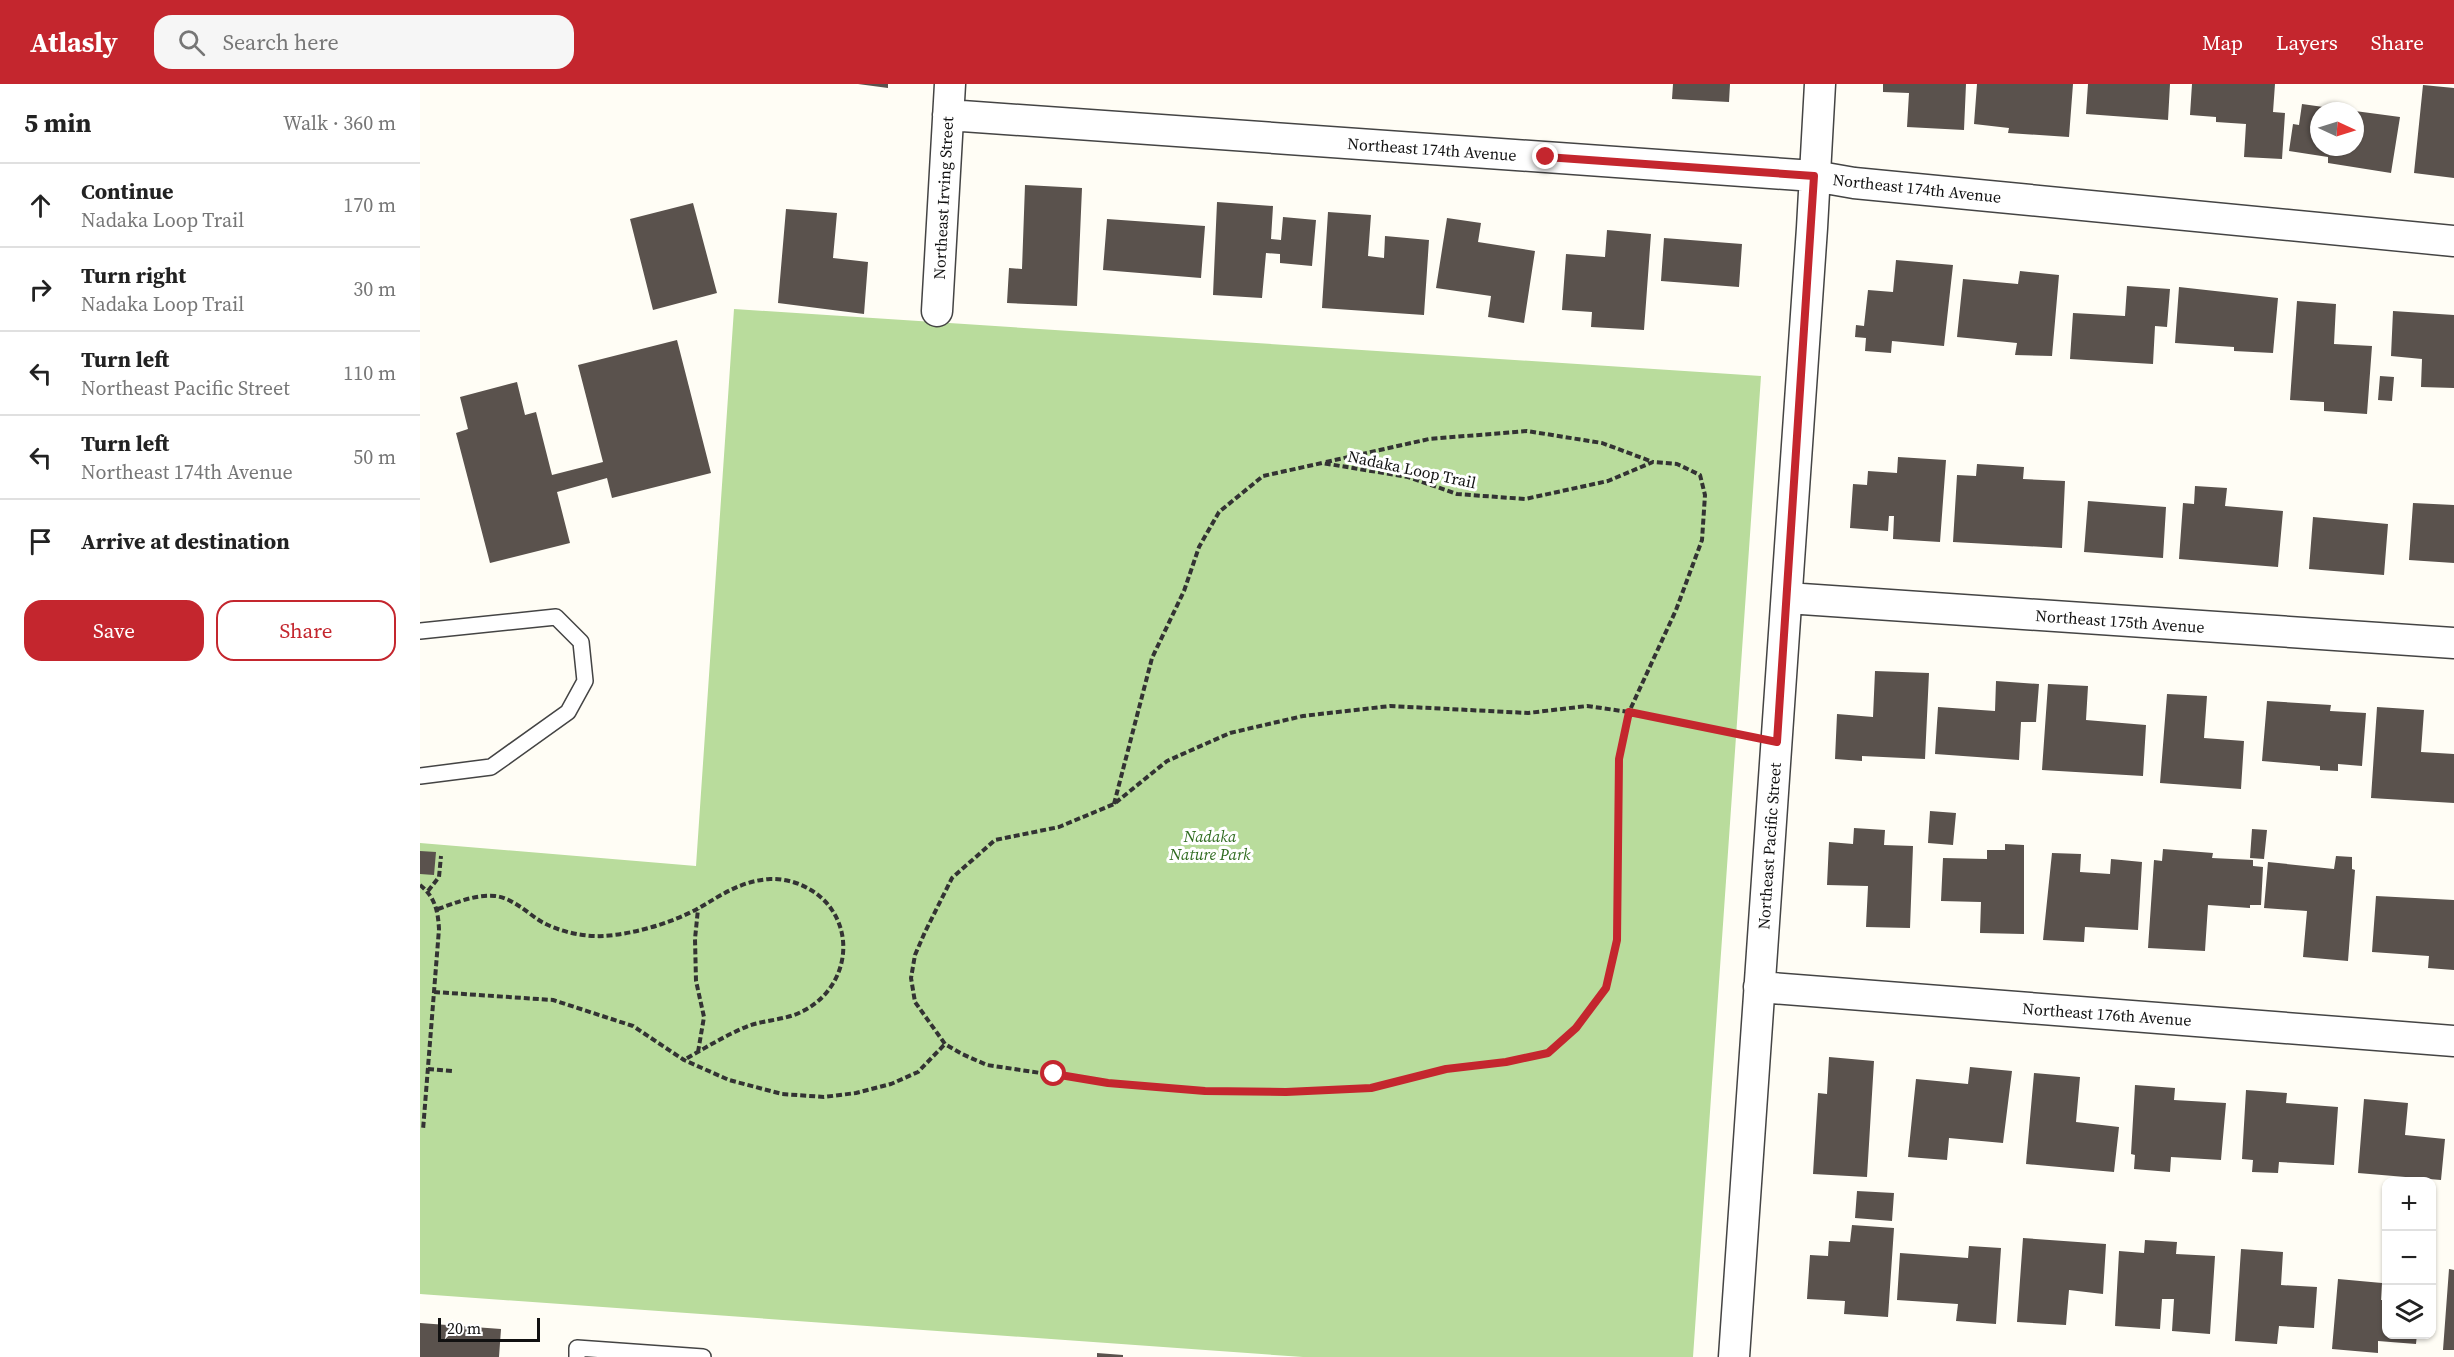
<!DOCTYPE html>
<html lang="en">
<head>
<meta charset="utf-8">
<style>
  body { margin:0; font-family:"Source Serif 4",serif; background:#f6f6f6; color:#222 }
  .controls { position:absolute; right:18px; bottom:18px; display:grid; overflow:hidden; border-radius:12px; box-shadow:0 2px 4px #0004 }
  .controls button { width:54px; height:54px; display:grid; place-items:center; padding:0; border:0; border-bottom:2px solid #e0e0e0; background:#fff; color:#222; font:30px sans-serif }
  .compass { position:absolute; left:1890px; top:18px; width:54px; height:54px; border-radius:50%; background:#fff; box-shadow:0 2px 4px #0004; rotate:94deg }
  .scale { position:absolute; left:18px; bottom:15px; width:102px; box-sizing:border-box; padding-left:6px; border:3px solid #111; border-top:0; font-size:16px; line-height:21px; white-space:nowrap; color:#111; -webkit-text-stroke:4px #fff; paint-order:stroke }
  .stop { position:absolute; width:18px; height:18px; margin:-14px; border:4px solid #c4262e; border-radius:50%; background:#fff }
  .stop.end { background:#c4262e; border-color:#fff; box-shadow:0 2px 6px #0008 }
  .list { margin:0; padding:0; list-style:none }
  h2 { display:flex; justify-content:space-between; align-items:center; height:78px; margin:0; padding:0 24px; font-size:26px }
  h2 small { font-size:20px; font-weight:400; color:#767676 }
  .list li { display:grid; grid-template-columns:39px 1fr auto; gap:18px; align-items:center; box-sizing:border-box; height:84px; padding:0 24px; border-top:2px solid #e0e0e0 }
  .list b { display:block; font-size:22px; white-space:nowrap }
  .list p { margin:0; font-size:20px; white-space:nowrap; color:#767676 }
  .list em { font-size:20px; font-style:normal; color:#767676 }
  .actions { display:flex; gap:12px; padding:18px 24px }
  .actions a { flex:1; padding:14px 0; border:2px solid #c4262e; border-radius:18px; text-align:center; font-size:21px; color:#c4262e }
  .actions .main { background:#c4262e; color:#fff }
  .icon { flex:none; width:33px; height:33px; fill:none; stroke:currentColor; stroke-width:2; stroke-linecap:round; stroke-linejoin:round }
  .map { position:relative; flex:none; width:2034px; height:1273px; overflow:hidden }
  header { display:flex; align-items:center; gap:36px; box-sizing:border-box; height:84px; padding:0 30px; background:#c4262e; color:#fff }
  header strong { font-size:28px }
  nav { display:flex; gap:33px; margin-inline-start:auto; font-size:21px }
  .search { width:420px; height:54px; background:#f6f6f6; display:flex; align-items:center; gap:15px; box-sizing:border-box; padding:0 21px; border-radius:18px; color:#767676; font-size:22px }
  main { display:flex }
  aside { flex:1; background:#fff }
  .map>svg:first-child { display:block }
  .forest { fill:#b9dc9c }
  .building { fill:#5a524d }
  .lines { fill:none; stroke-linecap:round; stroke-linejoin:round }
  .service-casing { stroke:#444; stroke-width:18 }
  .minor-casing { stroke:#444; stroke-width:33 }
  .path { stroke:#333; stroke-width:4; stroke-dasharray:6 3; stroke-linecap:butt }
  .service { stroke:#fff; stroke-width:15 }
  .minor { stroke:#fff; stroke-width:30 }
  .route { stroke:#c4262e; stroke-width:8 }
  .labels { text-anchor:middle; stroke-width:6; stroke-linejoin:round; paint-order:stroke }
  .street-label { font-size:16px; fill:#111; stroke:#fff }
  .park-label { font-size:16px; font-style:italic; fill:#2f6b1f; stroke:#fff }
</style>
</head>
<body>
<header>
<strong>Atlasly</strong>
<div class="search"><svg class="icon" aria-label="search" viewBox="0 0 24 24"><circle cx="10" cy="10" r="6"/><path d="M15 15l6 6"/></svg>Search here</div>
<nav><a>Map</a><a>Layers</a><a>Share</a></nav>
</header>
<main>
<aside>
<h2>5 min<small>Walk · 360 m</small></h2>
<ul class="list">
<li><svg class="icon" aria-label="ahead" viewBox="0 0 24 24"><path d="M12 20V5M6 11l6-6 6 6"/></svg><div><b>Continue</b><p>Nadaka Loop Trail</p></div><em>170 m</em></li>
<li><svg class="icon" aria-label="right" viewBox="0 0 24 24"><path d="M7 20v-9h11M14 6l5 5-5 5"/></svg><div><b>Turn right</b><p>Nadaka Loop Trail</p></div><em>30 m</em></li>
<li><svg class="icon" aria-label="left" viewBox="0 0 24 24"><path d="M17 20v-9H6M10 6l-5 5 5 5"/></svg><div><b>Turn left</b><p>Northeast Pacific Street</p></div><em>110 m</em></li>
<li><svg class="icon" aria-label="left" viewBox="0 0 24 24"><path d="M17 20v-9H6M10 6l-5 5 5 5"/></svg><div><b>Turn left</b><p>Northeast 174th Avenue</p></div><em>50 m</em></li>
<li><svg class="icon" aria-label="arrive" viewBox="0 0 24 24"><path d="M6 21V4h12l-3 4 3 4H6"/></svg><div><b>Arrive at destination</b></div></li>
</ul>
<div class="actions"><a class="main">Save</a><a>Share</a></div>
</aside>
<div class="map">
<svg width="2034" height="1273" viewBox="0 0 2034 1273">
  <rect width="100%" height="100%" fill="#fffdf5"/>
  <path class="forest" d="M314 225 1341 292 1273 1273H883L0 1210V759L276 782Z"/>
  <path class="building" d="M438 0H468V4Z
    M1253 0H1310L1309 18 1252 15Z
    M1463 0H1546L1544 46 1487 43 1489 9 1463 8Z
    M1557 0H1653L1649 53 1588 49 1589 44 1554 40Z
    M1668 0H1750L1748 36 1666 30Z
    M1772 0H1855L1853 28 1865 29 1862 75 1824 73 1826 40 1796 38V33L1770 31Z
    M2003 1 2034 4V94L1994 89Z
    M1882 20 1925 26 1899 27V63H1935V27L1980 33 1971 89 1908 79V73L1869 67 1873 40 1879 41Z
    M605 101 662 104 657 222 587 219 589 184 602 185Z
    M797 118 853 122 851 155 861 156 863 133 896 136 892 182 860 179V170L846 169 842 214 793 211Z
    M273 119 297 209 233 226 210 135Z
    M366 125 417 129 413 174 448 178 444 230 358 219Z
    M908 128 951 131 948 172 964 174 965 152 1009 156 1004 231 902 224Z
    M1027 134 1061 139 1058 158 1115 167 1104 239 1068 233 1071 212 1016 204Z
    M687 135 785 142 781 194 683 186Z
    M1187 146 1231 150 1224 246 1171 243 1172 228 1142 226 1146 170 1185 173Z
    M1244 154 1322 160 1319 203 1241 197Z
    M1476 176 1533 181 1524 262 1472 257 1471 269 1445 267 1446 254 1435 253 1436 241 1444 242 1448 206 1473 208Z
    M1600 187 1639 191 1632 272 1595 271 1597 259 1537 253 1543 195 1598 200Z
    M1707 202 1750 205 1747 243 1735 242 1733 280 1650 275 1653 229 1705 232Z
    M1759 203 1858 214 1853 269 1814 267V263L1755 259Z
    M1877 217 1916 220 1914 260 1952 262 1947 330 1904 327V318L1870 316Z
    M1973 227 2034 231V304L2001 303 2002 275 1971 272Z
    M257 256 291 389 192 414 187 394 137 408 150 459 70 479 36 349 48 345 40 313 97 298 105 331 116 328 132 391 183 378 158 281Z
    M1960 292 1974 293 1972 317 1958 316Z
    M1478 373 1526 376 1520 458 1473 455 1474 432H1469L1468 447 1430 444 1433 400 1447 401 1448 387 1477 389Z
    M1557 380 1604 383 1603 395 1645 397 1642 464 1533 458 1537 391 1556 392Z
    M1775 402 1807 404 1805 422 1863 427 1858 483 1759 475 1763 419 1774 420Z
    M1668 417 1746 423 1743 474 1664 468Z
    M1993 419 2034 421V479L1989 476Z
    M1893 433 1968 440 1964 491 1889 485Z
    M1455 587 1509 589 1505 675 1442 672V677L1415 675 1417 630 1453 633Z
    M1576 597 1619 600 1616 638H1601L1599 676 1515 670 1518 623 1575 627Z
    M1628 600 1668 602 1666 636 1726 641 1723 692 1622 686Z
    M1747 610 1787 612 1784 654 1824 657 1821 705 1740 699Z
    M1847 617 1911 621 1910 627 1946 629 1942 682 1918 680V687L1900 686V682L1842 677Z
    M1957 623 2004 626 2001 668 2034 670V719L1951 714Z
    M1510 727 1536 729 1533 761 1508 759Z
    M1434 744 1465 746 1464 761 1493 762 1490 844 1446 843 1448 802 1407 801 1409 758 1433 760Z
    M1832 745 1847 746 1844 775 1830 774Z
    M1585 760 1604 761V850L1560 849 1561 818 1521 817 1523 774 1567 775V766H1585Z
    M1743 765 1793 769 1792 774 1833 776V782L1843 783 1841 821H1830V824L1788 821 1785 867 1728 864 1734 776 1742 777Z
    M0 767 16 768 14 791 0 790Z
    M1632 769 1661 770 1660 788 1690 790 1691 775 1722 778 1718 846 1665 843 1664 858 1623 856Z
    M1916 772 1932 773V785L1935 786 1928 877 1883 873 1887 827 1844 824 1848 778 1914 785Z
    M1956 812 2034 816V886L2008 884 2009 872 1952 868Z
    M1409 973 1454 977 1447 1093 1393 1090 1398 1009 1407 1010Z
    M1550 983 1592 987 1583 1059 1529 1054 1527 1076 1488 1073 1496 995 1548 1000Z
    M1614 989 1660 993 1656 1038 1699 1043 1694 1088 1606 1080Z
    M1715 1001 1755 1004 1754 1016 1806 1019 1801 1076 1751 1073 1750 1088 1714 1085 1715 1071 1711 1070Z
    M1826 1006 1867 1009 1866 1019 1918 1023 1914 1081 1859 1078 1858 1089 1832 1088 1833 1076 1822 1075Z
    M1944 1015 1988 1019 1985 1051 2025 1055 2021 1096 1938 1089Z
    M1437 1107 1474 1109 1472 1137 1435 1134Z
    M1432 1141 1474 1144 1468 1233 1424 1230 1425 1217 1387 1215 1390 1171 1408 1172 1409 1157 1430 1158Z
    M1603 1154 1686 1160 1683 1210 1649 1206 1646 1241 1597 1238Z
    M1725 1156 1757 1158 1756 1170 1795 1172 1790 1250 1752 1247 1754 1215H1742L1740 1245 1695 1242 1699 1167 1724 1169Z
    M1549 1162 1581 1164 1576 1240 1536 1237 1538 1220 1477 1216 1480 1169 1548 1174Z
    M1821 1165 1863 1168 1861 1201 1897 1203 1894 1244 1859 1242 1857 1260 1815 1257Z
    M2029 1185 2034 1186V1266H2023Z
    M1918 1195 1962 1199 1961 1216H1966V1250H1997L1996 1260 1958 1257V1269L1912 1265Z
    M0 1239 81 1245 79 1273H0Z
    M677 1269 703 1271V1273H677Z"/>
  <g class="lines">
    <defs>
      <path id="service" d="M0 547 136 533 161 558 165 597 148 628 71 683 0 692
        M157 1273V1264L283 1273"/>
      <path id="minor" d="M528 31 1394 92 1434 99 2034 157
        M517 227 530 0
        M1367 514 2034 559
        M1339 903 2034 957
        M1314 1273 1392 144 1400 0"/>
    </defs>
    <use href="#service" class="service-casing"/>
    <use href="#minor" class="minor-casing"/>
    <path class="path" d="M906 378 1009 355 1107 347 1182 359 1233 378
      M694 720 732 574 764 507 779 463 799 428 843 392 902 379 988 393 1037 410 1105 415 1188 397 1233 378 1257 380 1280 391 1285 411 1282 456 1256 526 1209 628 1199 675 1197 856 1186 904 1156 944 1128 969 1086 978 1026 985 951 1004 866 1008 785 1007 688 999 567 981 542 970 525 960 495 918 491 894 495 871 505 848 532 794 575 756 639 743 694 720 747 677 810 649 883 632 970 622 1108 629 1167 622 1209 628 1258 637 1324 651
      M0 801C15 813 18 827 19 845L3 1046
      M8 807 19 793 21 772
      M18 825C35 819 56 810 75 812 93 814 107 829 122 838 140 848 164 853 184 852 214 850 252 839 279 824 303 810 321 797 350 795 373 794 399 806 412 826 436 862 420 910 381 928 365 936 345 936 328 942 306 951 285 964 264 976
      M14 908 133 916 213 942 264 976 309 996 362 1010 404 1013 436 1009 471 1000 498 988 525 960
      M278 968 284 933 276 897 275 855 278 825
      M8 985 32 987"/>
    <use href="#service" class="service"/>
    <use href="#minor" class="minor"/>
  </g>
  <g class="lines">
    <path class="route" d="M634 990 688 999 785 1007 866 1008 951 1004 1026 985 1086 978 1128 969 1156 944 1186 904 1197 856 1199 675 1209 628 1357 658 1394 92 1126 73"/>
  </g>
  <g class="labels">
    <g class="street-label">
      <text transform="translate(1012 65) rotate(4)" y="6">Northeast 174th Avenue</text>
      <text transform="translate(1497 104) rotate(6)" y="6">Northeast 174th Avenue</text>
      <text transform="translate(523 114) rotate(-87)" y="6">Northeast Irving Street</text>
      <text transform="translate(992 385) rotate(12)" y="6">Nadaka Loop Trail</text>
      <text transform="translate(1700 537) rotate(4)" y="6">Northeast 175th Avenue</text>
      <text transform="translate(1349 762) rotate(-86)" y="6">Northeast Pacific Street</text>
      <text transform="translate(1687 930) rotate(4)" y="6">Northeast 176th Avenue</text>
    </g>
    <g class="park-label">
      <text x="790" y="758">Nadaka<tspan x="790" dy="18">Nature Park</tspan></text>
    </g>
  </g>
</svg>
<div class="controls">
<button>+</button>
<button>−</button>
<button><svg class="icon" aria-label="layers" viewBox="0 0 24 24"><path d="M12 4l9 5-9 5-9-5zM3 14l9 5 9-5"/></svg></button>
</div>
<svg class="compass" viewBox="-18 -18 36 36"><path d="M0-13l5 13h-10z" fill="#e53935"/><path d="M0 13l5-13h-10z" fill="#767676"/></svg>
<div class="scale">20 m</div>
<div class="stop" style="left:634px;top:990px"></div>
<div class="stop end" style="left:1126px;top:73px"></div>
</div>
</main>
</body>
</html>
